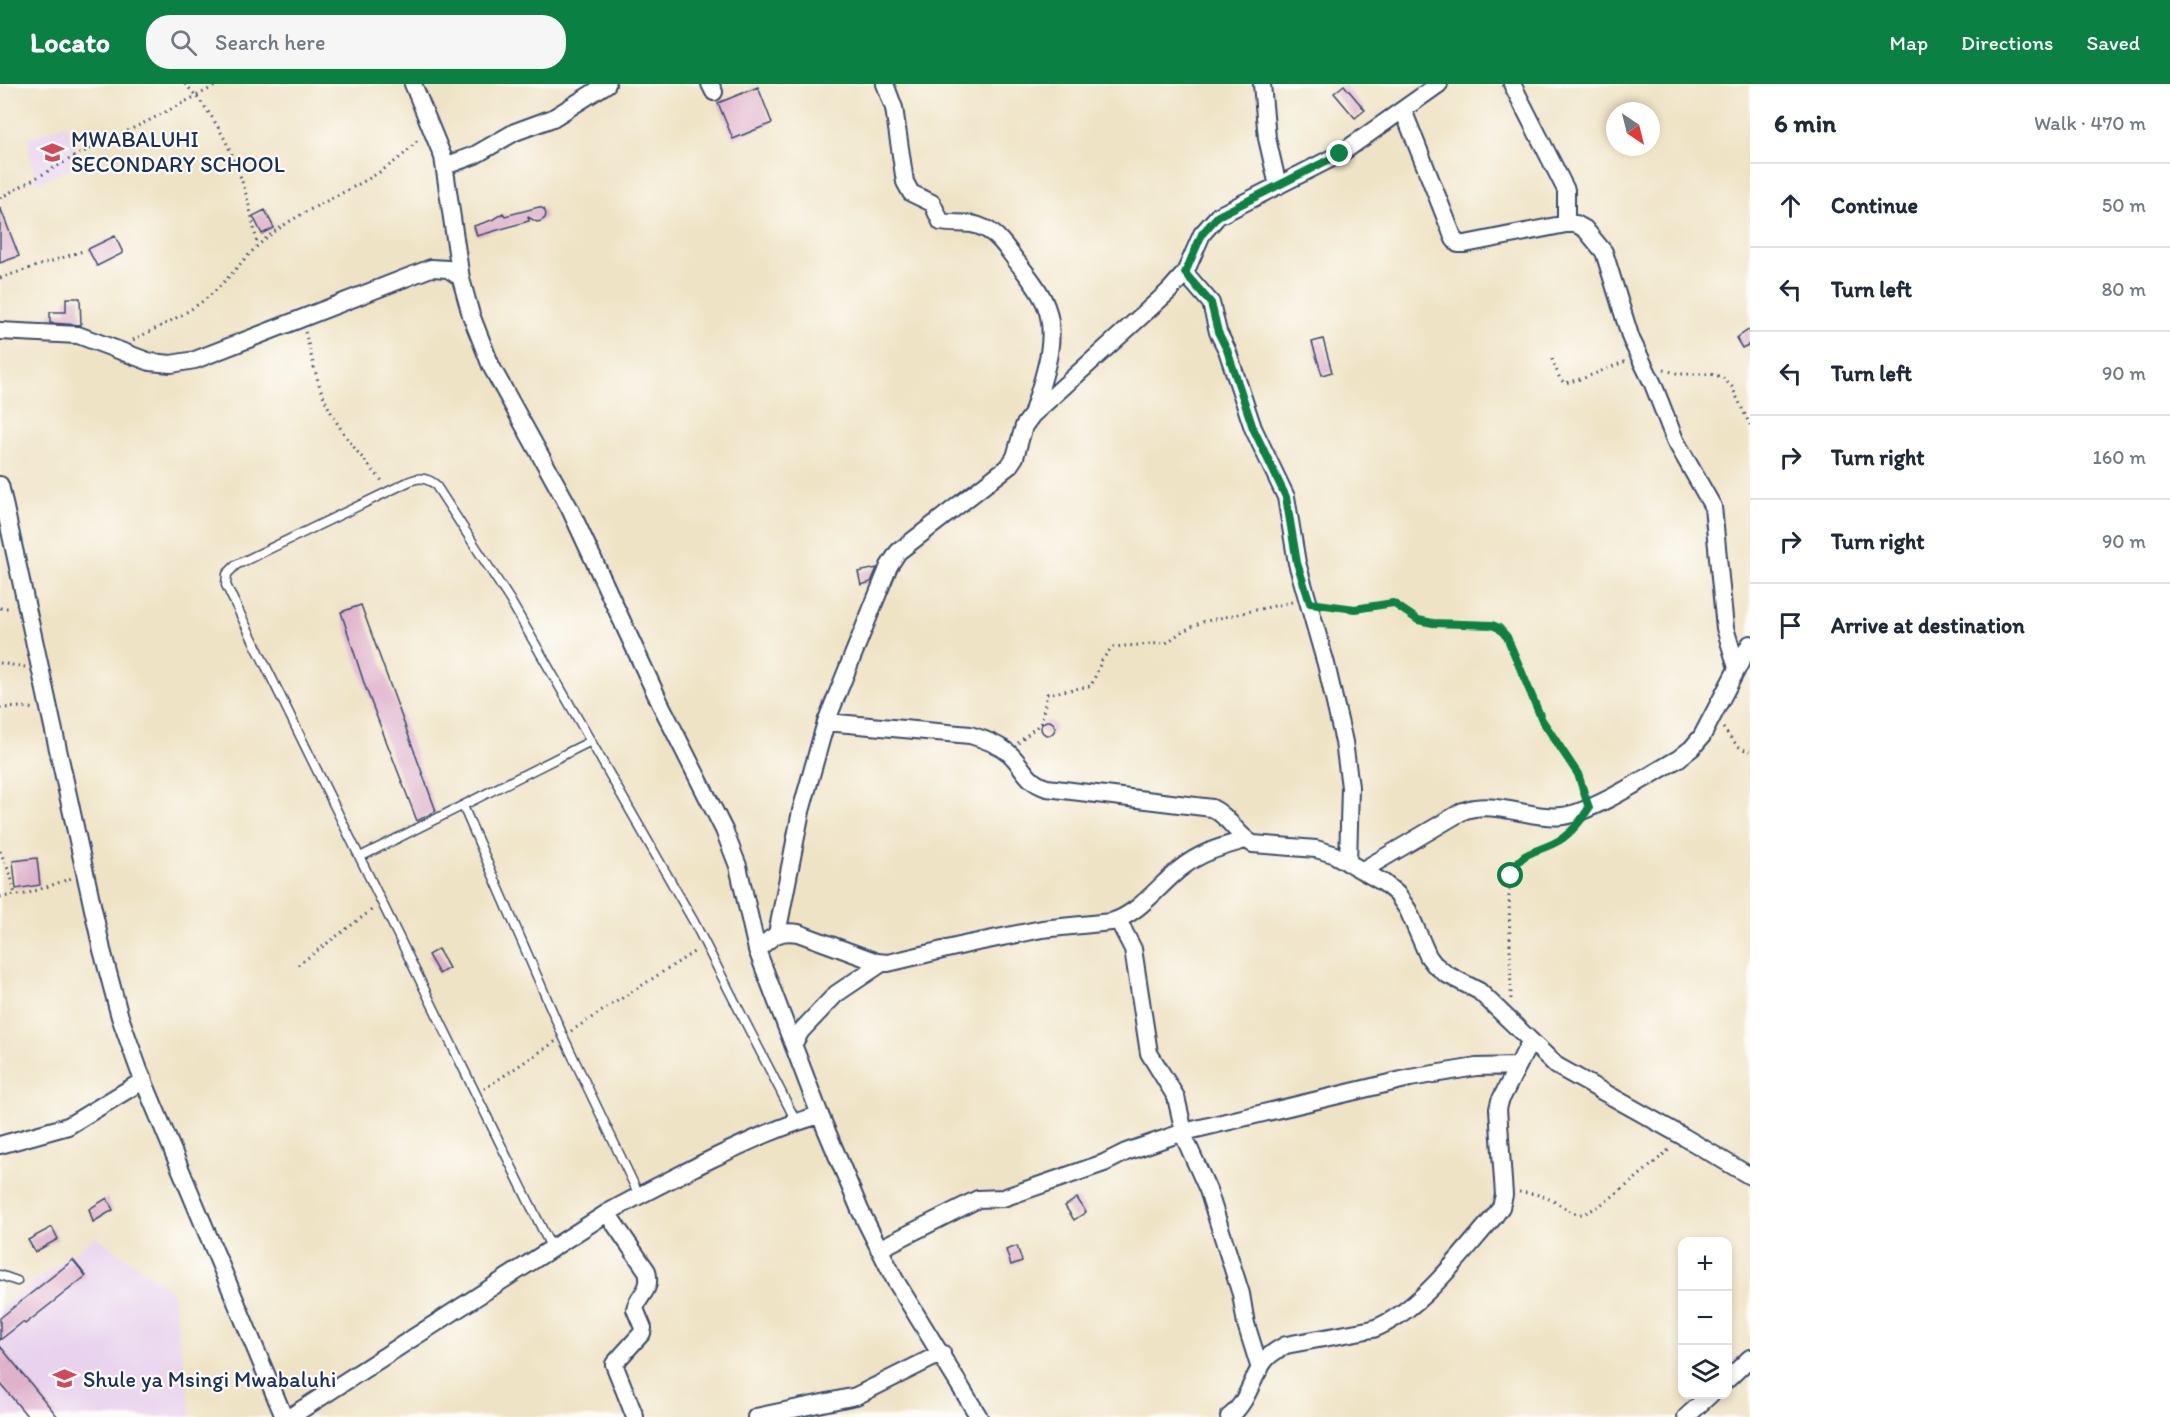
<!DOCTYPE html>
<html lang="en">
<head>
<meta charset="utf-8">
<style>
  body { margin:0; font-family:Itim,sans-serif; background:#f6f6f7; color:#1f2937 }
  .controls { position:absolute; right:18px; bottom:18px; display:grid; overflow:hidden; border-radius:12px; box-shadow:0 3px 9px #0003 }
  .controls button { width:54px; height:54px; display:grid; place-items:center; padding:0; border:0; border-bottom:2px solid #e0e1e3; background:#fff; color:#1f2937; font:30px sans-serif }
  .compass { position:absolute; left:1606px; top:18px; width:54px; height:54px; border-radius:50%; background:#fff; box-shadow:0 3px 9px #0003; rotate:145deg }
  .stop { position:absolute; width:18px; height:18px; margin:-14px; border:4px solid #0b8043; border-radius:50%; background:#fff }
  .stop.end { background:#0b8043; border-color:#fff; box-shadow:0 2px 6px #0008 }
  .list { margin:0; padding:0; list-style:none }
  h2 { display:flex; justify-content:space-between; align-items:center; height:78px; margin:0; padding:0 24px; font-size:26px }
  h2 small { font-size:20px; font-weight:400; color:#747a83 }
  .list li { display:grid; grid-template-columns:39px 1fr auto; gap:18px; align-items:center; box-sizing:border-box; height:84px; padding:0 24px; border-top:2px solid #e0e1e3 }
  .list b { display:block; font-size:22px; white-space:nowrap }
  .list em { font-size:20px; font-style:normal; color:#747a83 }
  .icon { flex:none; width:33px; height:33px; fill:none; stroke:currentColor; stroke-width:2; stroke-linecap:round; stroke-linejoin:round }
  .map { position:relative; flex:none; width:1750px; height:1333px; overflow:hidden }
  header { display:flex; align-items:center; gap:36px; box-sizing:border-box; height:84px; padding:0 30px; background:#0b8043; color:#fff }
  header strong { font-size:28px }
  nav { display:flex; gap:33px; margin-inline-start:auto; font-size:21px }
  .search { width:420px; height:54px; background:#f6f6f7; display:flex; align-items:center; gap:15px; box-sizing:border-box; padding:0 21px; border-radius:24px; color:#747a83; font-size:22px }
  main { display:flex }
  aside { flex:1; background:#fff }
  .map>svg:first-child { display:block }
  .built { fill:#e8d2ee }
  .building { fill:#dfb1cb }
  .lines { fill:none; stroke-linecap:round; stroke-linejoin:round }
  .lane-casing { stroke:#3b4a6d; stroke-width:11 }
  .street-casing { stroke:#3b4a6d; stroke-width:20 }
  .path { stroke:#3b4a6d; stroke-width:3; stroke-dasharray:1.5 4.5; stroke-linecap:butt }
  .lane { stroke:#fff; stroke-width:8 }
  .street { stroke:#fff; stroke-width:16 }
  .route { stroke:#0b8043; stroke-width:8 }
  .labels { text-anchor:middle; stroke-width:4.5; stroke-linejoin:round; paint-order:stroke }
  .poi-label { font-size:22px; fill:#1b2f5e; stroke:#fdfcf7; text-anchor:start }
</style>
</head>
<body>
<header>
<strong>Locato</strong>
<div class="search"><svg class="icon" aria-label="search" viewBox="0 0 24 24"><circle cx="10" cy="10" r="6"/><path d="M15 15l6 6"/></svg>Search here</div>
<nav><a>Map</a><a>Directions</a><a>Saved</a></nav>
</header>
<main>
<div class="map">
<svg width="1750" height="1333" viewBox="0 0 1750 1333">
  <rect width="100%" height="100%" fill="#fdfcf7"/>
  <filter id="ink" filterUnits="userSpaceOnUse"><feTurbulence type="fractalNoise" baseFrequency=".0167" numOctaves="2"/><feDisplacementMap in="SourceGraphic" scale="12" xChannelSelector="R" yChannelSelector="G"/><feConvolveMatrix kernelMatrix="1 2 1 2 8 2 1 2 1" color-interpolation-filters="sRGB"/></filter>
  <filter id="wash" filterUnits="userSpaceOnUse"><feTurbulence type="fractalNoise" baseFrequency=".008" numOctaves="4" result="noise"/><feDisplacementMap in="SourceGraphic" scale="24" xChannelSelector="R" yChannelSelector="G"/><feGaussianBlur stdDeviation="1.35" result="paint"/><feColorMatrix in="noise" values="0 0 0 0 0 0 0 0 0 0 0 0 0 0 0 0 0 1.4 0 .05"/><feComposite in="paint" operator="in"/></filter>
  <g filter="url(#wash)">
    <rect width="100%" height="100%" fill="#efe3c5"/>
    <path class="built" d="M66 40 81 81 37 99 27 55Z
      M96 1152 172 1207 191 1327 189 1333H0V1224Z"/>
    <g id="blocks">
      <path class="building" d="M1344 1 1365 26 1355 34 1334 9Z
        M758 3 772 39 733 55 718 19Z
        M0 123 19 172 0 179Z
        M539 123 544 125 546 130 545 134 541 137 537 138 528 133 529 137 477 152 474 142 492 136 503 129 505 132Z
        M265 126 274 144 262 150 253 132Z
        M115 152 123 169 97 182 88 165Z
        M66 214H80L81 241 50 239V228H66Z
        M1750 245V260L1742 264 1736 254Z
        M1323 255 1332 288 1322 291 1312 258Z
        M877 484 871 498 861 501 858 488Z
        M361 521 436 727 417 737 365 602 341 528Z
        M1041 644a7 7 0 1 1 14 0a7 7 0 1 1-14 0Z
        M37 774 40 801 16 805 13 777Z
        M438 865 449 884 439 890 428 871Z
        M107 1114 113 1126 93 1138 89 1125Z
        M1077 1114 1086 1128 1074 1136 1065 1122Z
        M52 1143 58 1155 35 1168 28 1156Z
        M1017 1162 1022 1177 1011 1181 1006 1166Z
        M73 1176 86 1192 25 1240 23 1238 0 1256V1234Z
        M0 1262 58 1333H28L0 1299Z"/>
    </g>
  </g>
  <g filter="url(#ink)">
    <use href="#blocks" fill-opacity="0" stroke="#3b4a6d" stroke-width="1.5"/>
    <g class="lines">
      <defs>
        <path id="lane" d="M463 722 563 952 639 1111
          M360 773 591 657
          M551 1163 226 501 227 490 236 481 410 397C420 393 426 394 435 400L510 516 694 838 796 1037
          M0 1191 17 1197"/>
        <path id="street" d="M413 0 443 73 461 195 471 231 491 282 570 425 660 619 724 746 738 782 757 866 820 1031 860 1126 895 1196 979 1333
          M710 0 714 8
          M885 0 894 24 905 98 911 109 932 119 941 138C959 141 968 136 986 145 1000 152 1009 168 1018 179 1028 192 1040 206 1046 222 1059 256 1042 297 1032 331
          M1262 0 1267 54 1278 102
          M1512 0 1566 106V140
          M1403 26 1454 155 1458 160H1465L1566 140H1576L1585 145 1604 168 1631 255 1653 300 1675 356 1713 423 1725 544 1737 584
          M445 82 475 71 515 48 553 34 607 0
          M1185 189 1211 219 1218 248 1227 266 1253 344 1286 413 1297 479 1326 580 1344 658 1350 703 1348 779
          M0 247 78 251 150 278 171 280 195 276 431 184 448 185 460 193
          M0 401 102 866 120 933 139 986 284 1333
          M826 638 970 651C984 655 998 660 1009 669 1025 684 1025 697 1047 704L1212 724C1229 732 1237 752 1253 760L1316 765 1333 770 1384 799 1397 810 1408 826 1428 872 1434 880 1446 890 1479 907 1557 982 1684 1053 1750 1092
          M1363 786 1463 727C1495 715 1530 736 1563 732 1594 728 1649 691 1678 675L1692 664 1702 652 1750 560
          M1118 836 1133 865 1149 969 1176 1013 1186 1057 1208 1106 1241 1210 1246 1240 1260 1285
          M777 850 801 727 826 638 889 482 898 468 1009 382 1015 373 1024 342 1032 331 1169 207 1185 189 1202 150 1218 132 1340 70 1439 0
          M757 866C772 853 777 846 798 849L877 878 888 879 968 860 1042 845 1111 838C1139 830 1159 801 1181 784 1201 768 1221 763 1245 756
          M794 959 801 947 836 910 882 879
          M0 1061 68 1042 144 996
          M607 1129 647 1187C652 1207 640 1208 635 1225L643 1244 642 1249 614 1280 635 1333
          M879 1165 978 1115 1003 1114 1104 1079 1126 1068 1184 1048 1410 994 1476 983 1518 982
          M1728 1295 1750 1274
          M290 1333 607 1129C639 1111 672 1095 705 1078 743 1060 780 1042 820 1031
          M756 1333 856 1312 942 1269
          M1229 1333C1249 1318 1251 1293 1266 1275 1271 1269 1279 1265 1286 1261L1373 1245C1419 1228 1461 1170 1494 1133L1501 1123 1504 1111 1498 1025 1500 1017 1530 958
          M1686 1333 1711 1310"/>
      </defs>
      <use href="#lane" class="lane-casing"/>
      <use href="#street" class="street-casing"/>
      <path class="path" d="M185 0C228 43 247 101 257 160
        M0 114 79 70 148 37 219 0
        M0 194 83 167
        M305 248C311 269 315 291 323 311 336 344 361 373 384 399
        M133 256C158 243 186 231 208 213 233 192 250 164 277 146 319 115 388 95 419 54
        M1552 275 1560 295 1565 299 1584 294 1626 277
        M1664 286 1680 290H1710L1722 293 1732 303 1750 341
        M1323 521 1355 525 1393 519 1418 536 1433 539 1492 541 1499 544 1507 553 1542 636 1578 690 1586 710
        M0 524H11
        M0 579 25 583
        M0 624 22 623 34 625
        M1723 644C1731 653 1737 666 1750 667
        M1018 659 1041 639 1047 610 1091 602 1102 576 1112 563 1166 559 1183 547 1202 538 1292 518
        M0 767 11 792 15 811
        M0 813 26 810 72 794
        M298 881 373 825
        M1511 915 1509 812 1513 783 1522 773 1561 755 1572 747
        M571 947 697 866
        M484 1005 556 957
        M1519 1108C1532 1109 1544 1111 1555 1118 1563 1122 1571 1130 1580 1130 1597 1130 1656 1077 1671 1064"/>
      <use href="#lane" class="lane"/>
      <use href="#street" class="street"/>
    </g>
  </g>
  <g class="lines" filter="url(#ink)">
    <path class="route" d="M1340 70 1218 132 1202 150 1185 189 1211 219 1218 248 1227 266 1253 344 1286 413 1297 479 1310 519 1355 525 1393 519 1418 536 1433 539 1492 541 1499 544 1507 553 1542 636 1578 690 1589 724C1581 736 1574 746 1563 754 1542 769 1519 764 1511 792"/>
  </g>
  <defs>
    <symbol id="school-bare" viewBox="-9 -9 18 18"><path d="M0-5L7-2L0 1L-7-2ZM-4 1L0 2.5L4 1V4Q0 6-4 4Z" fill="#d1495b" stroke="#fdfcf7" stroke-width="2.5" paint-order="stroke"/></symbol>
  </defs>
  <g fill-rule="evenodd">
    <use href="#school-bare" x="36" y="52" width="33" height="33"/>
    <use href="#school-bare" x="48" y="1278" width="33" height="33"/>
  </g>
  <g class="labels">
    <g class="poi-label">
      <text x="71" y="63">MWABALUHI<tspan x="71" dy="25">SECONDARY SCHOOL</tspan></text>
      <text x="83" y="1303">Shule ya Msingi Mwabaluhi</text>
    </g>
  </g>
</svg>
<div class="controls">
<button>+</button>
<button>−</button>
<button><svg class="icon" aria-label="layers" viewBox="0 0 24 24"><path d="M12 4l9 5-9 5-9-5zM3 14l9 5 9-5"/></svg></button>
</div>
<svg class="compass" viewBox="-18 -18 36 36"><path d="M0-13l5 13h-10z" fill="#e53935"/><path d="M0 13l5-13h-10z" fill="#747a83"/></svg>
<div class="stop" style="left:1511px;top:792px"></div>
<div class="stop end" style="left:1340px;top:70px"></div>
</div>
<aside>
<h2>6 min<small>Walk · 470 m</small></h2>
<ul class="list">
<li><svg class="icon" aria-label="ahead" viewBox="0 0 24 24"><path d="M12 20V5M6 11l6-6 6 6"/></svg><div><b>Continue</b></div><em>50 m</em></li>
<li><svg class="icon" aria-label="left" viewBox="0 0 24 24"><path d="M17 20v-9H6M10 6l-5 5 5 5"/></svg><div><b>Turn left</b></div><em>80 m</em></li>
<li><svg class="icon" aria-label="left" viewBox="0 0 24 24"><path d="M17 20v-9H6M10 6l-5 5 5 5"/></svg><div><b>Turn left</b></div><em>90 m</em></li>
<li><svg class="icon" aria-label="right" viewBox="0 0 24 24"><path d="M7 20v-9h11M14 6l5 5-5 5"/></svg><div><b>Turn right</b></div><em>160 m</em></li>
<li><svg class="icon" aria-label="right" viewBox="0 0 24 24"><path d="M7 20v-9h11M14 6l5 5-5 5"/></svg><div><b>Turn right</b></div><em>90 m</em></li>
<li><svg class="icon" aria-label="arrive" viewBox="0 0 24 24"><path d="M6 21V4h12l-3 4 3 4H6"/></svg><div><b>Arrive at destination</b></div></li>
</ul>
</aside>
</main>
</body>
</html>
